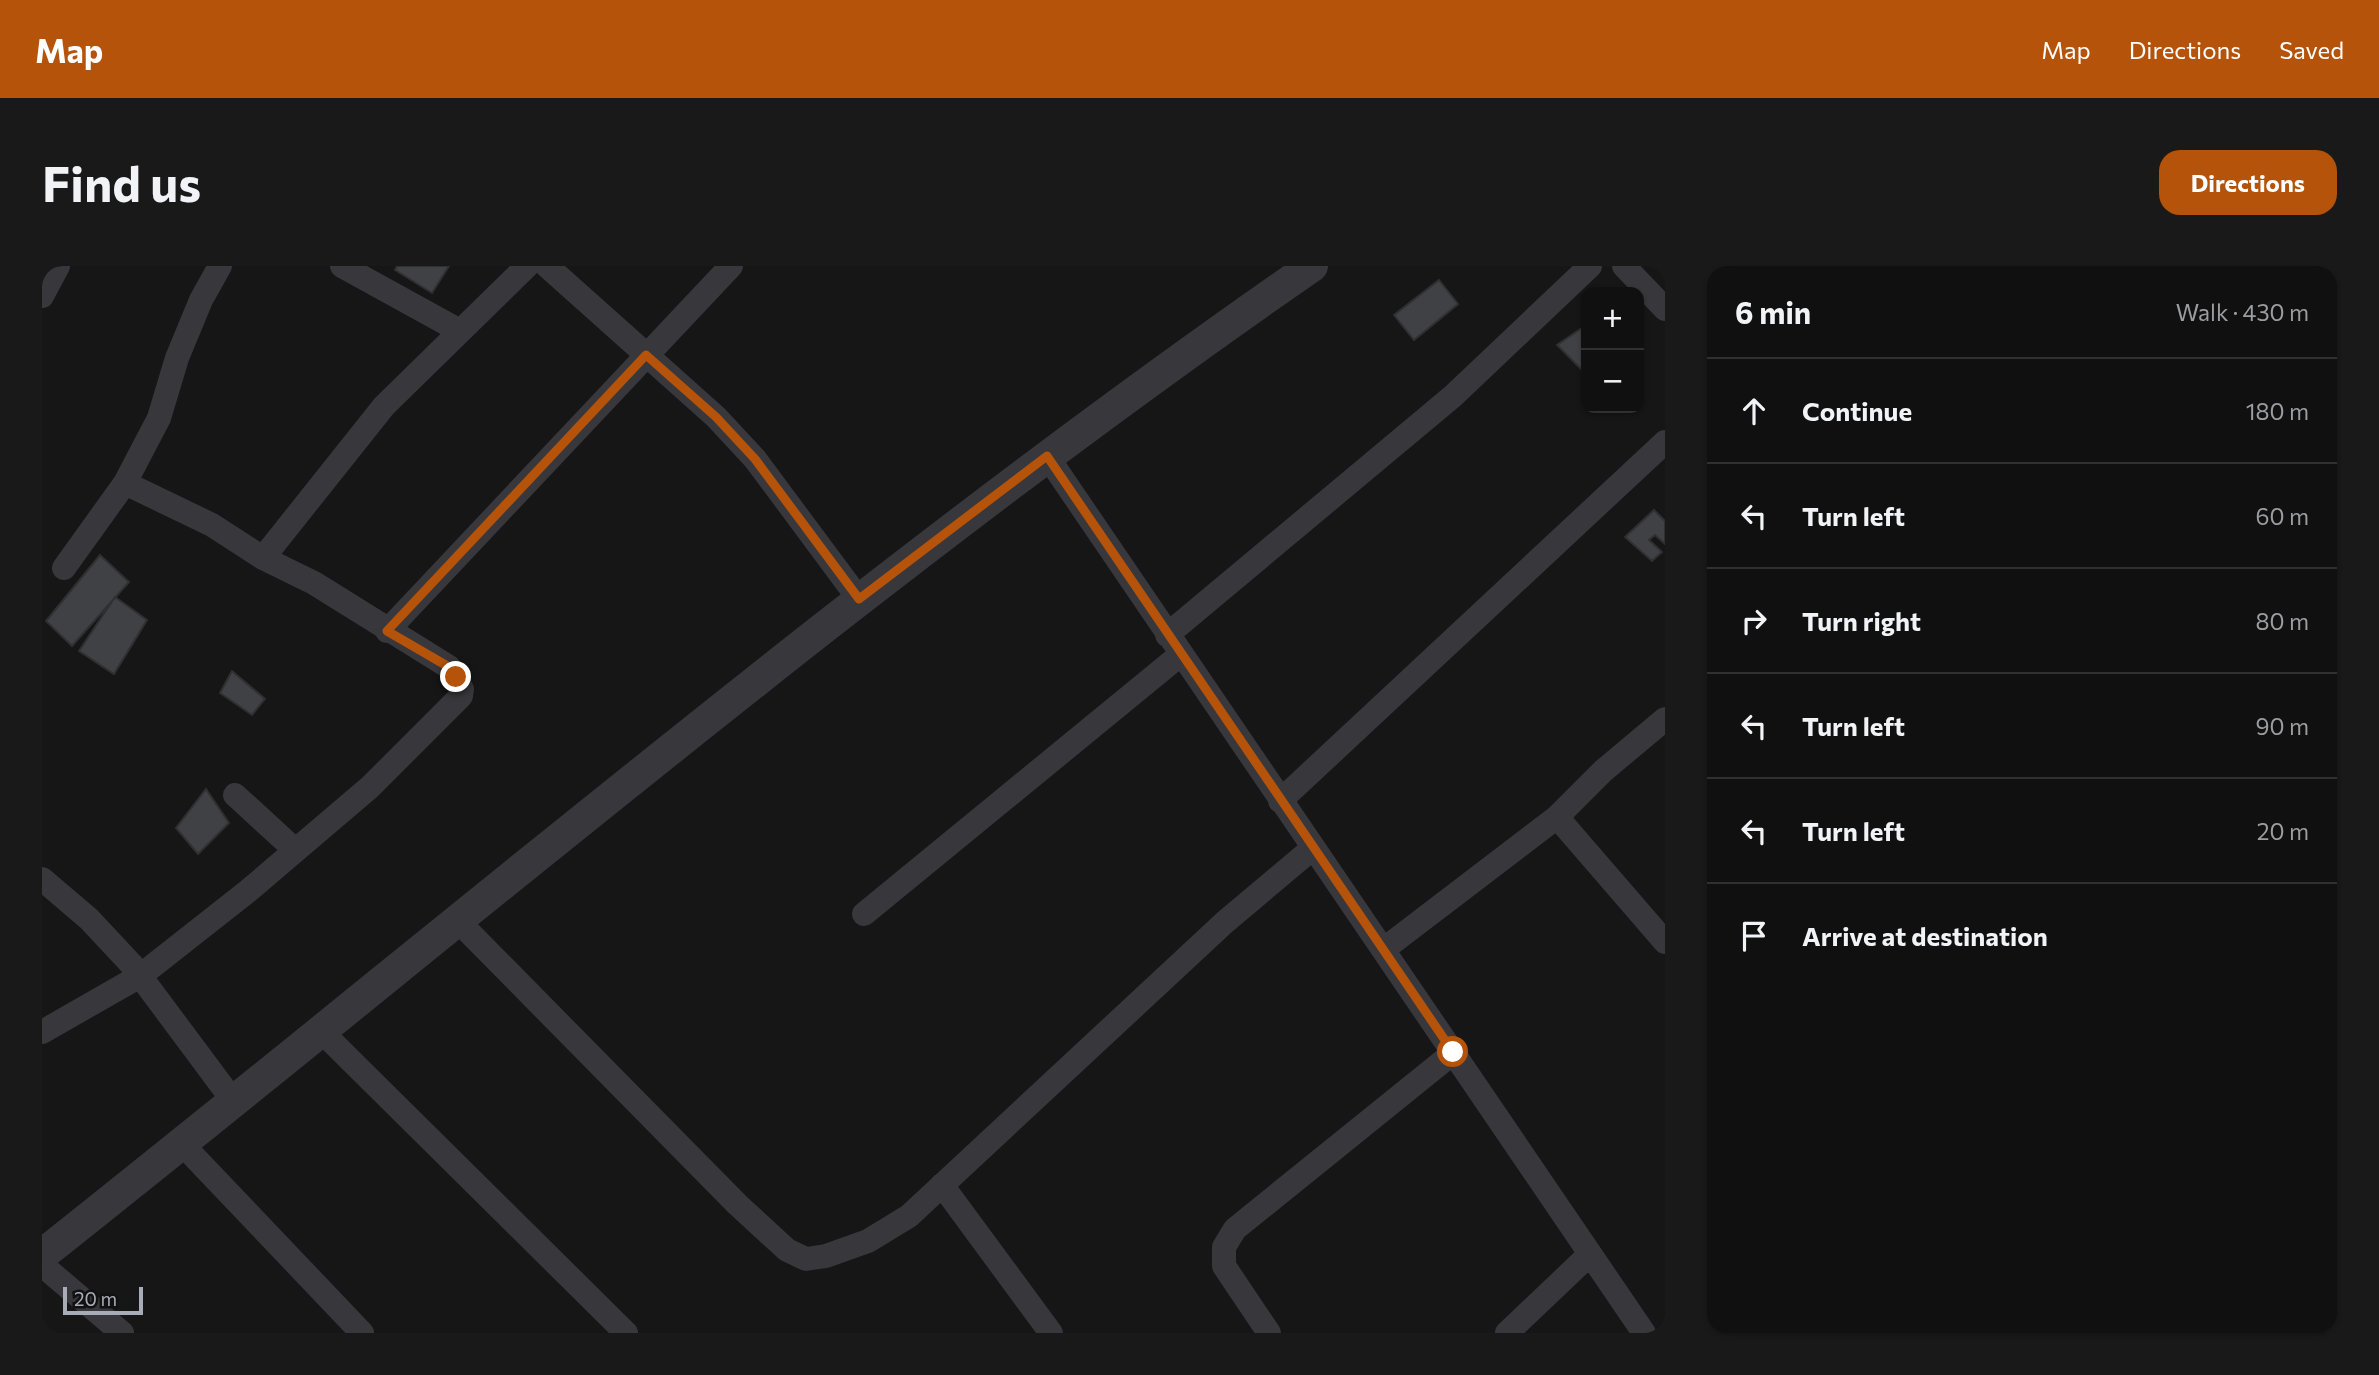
<!DOCTYPE html>
<html lang="en">
<head>
<meta charset="utf-8">
<style>
  body { margin:0; font-family:Commissioner,sans-serif; background:#19191a; color:#f1f3f6 }
  .controls { position:absolute; right:21px; top:21px; display:grid; overflow:hidden; border-radius:14px; box-shadow:0 2px 5px #0004 }
  .controls button { width:63px; height:63px; display:grid; place-items:center; padding:0; border:0; border-bottom:2px solid #303031; background:#101011; color:#f1f3f6; font:35px sans-serif }
  .scale { position:absolute; left:21px; bottom:18px; width:80px; box-sizing:border-box; padding-left:7px; border:4px solid #a8acb7; border-top:0; font-size:19px; line-height:24px; white-space:nowrap; color:#a8acb7; -webkit-text-stroke:5px #111112; paint-order:stroke }
  .stop { position:absolute; width:21px; height:21px; margin:-16px; border:5px solid #b45309; border-radius:50%; background:#fff }
  .stop.end { background:#b45309; border-color:#fff; box-shadow:0 2px 7px #0008 }
  .list { margin:0; padding:0; list-style:none }
  h2 { display:flex; justify-content:space-between; align-items:center; height:91px; margin:0; padding:0 28px; font-size:30px }
  h2 small { font-size:23px; font-weight:400; color:#9c9d9f }
  .list li { display:grid; grid-template-columns:46px 1fr auto; gap:21px; align-items:center; box-sizing:border-box; height:105px; padding:0 28px; border-top:2px solid #303031 }
  .list b { display:block; font-size:26px; white-space:nowrap }
  .list em { font-size:23px; font-style:normal; color:#9c9d9f }
  .icon { flex:none; width:38px; height:38px; fill:none; stroke:currentColor; stroke-width:2; stroke-linecap:round; stroke-linejoin:round }
  .map { position:relative; flex:none; width:1623px; height:1067px; overflow:hidden; border-radius:21px }
  header { display:flex; align-items:center; gap:42px; box-sizing:border-box; height:98px; padding:0 35px; background:#b45309; color:#fff }
  header strong { font-size:33px }
  nav { display:flex; gap:38px; margin-inline-start:auto; font-size:24px }
  .intro { display:flex; align-items:center; justify-content:space-between; box-sizing:border-box; height:168px; padding:0 42px }
  h1 { margin:0; font-size:49px }
  .button { padding:18px 32px; border-radius:21px; background:#b45309; color:#fff; font-size:24px; font-weight:700 }
  main { display:flex; gap:42px; padding:0 42px }
  aside { flex:1; background:#101011; border-radius:21px; box-shadow:0 2px 5px #0004 }
  .map>svg:first-child { display:block }
  .building { fill:#404144; stroke:#303033; stroke-width:2 }
  .lines { fill:none; stroke-linecap:round; stroke-linejoin:round }
  .minor { stroke:#37373c; stroke-width:24 }
  .tertiary { stroke:#37373c; stroke-width:32 }
  .route { stroke:#b45309; stroke-width:9 }
</style>
</head>
<body>
<header>
<strong>Map</strong>
<nav><a>Map</a><a>Directions</a><a>Saved</a></nav>
</header>
<div class="intro"><h1>Find us</h1><a class="button">Directions</a></div>
<main>
<div class="map">
<svg width="1623" height="1067" viewBox="0 0 1623 1067">
  <rect width="100%" height="100%" fill="#161617"/>
  <path class="building" d="M355 0H407L390 27 353 4Z
    M1397 14 1416 38 1372 74 1352 49Z
    M1540 62 1544 65 1542 81 1544 84V108L1515 79Z
    M1612 244 1623 255V278L1613 269 1607 274 1620 286 1610 295 1583 271Z
    M58 289 87 316 30 380 4 355Z
    M73 331 105 354 72 408 37 385Z
    M190 405 223 433 210 449 178 427Z
    M164 523 187 557 156 588 134 562Z"/>
  <g class="lines">
    <path class="minor" d="M300 0 418 65
      M505 0 674 151 713 193 817 333
      M1582 0 1623 43
      M0 30 16 0
      M1005 190 1602 1067
      M221 292 342 140 485 0
      M22 302 83 217 117 152 135 92 159 34 178 0
      M345 365 689 0
      M1125 369 1411 130 1548 0
      M193 529 252 583
      M1238 535 1623 176
      M1515 551 1623 676
      M0 613 47 653 90 699 192 836
      M822 648 1138 389
      M417 656 696 939 745 984 764 993 784 990 826 975 867 950 1183 656 1271 582
      M1342 683 1515 551 1561 505 1623 453
      M0 766 98 710 206 625 328 521 419 430 420 423 407 401 272 317 221 292 170 259 83 217
      M280 766 584 1067
      M140 878 320 1067
      M900 919 1009 1067
      M0 999 80 1067
      M1227 1067 1182 1000V981L1193 963 1411 787
      M1465 1067 1548 988"/>
    <path class="tertiary" d="M0 989C420 656 828 306 1270 0"/>
  </g>
  <g class="lines">
    <path class="route" d="M414 411 407 401 345 365 604 89 674 151 713 193 817 333 1005 190 1411 786"/>
  </g>
</svg>
<div class="controls">
<button>+</button>
<button>−</button>
</div>
<div class="scale">20 m</div>
<div class="stop" style="left:1411px;top:786px"></div>
<div class="stop end" style="left:414px;top:411px"></div>
</div>
<aside>
<h2>6 min<small>Walk · 430 m</small></h2>
<ul class="list">
<li><svg class="icon" aria-label="ahead" viewBox="0 0 24 24"><path d="M12 20V5M6 11l6-6 6 6"/></svg><div><b>Continue</b></div><em>180 m</em></li>
<li><svg class="icon" aria-label="left" viewBox="0 0 24 24"><path d="M17 20v-9H6M10 6l-5 5 5 5"/></svg><div><b>Turn left</b></div><em>60 m</em></li>
<li><svg class="icon" aria-label="right" viewBox="0 0 24 24"><path d="M7 20v-9h11M14 6l5 5-5 5"/></svg><div><b>Turn right</b></div><em>80 m</em></li>
<li><svg class="icon" aria-label="left" viewBox="0 0 24 24"><path d="M17 20v-9H6M10 6l-5 5 5 5"/></svg><div><b>Turn left</b></div><em>90 m</em></li>
<li><svg class="icon" aria-label="left" viewBox="0 0 24 24"><path d="M17 20v-9H6M10 6l-5 5 5 5"/></svg><div><b>Turn left</b></div><em>20 m</em></li>
<li><svg class="icon" aria-label="arrive" viewBox="0 0 24 24"><path d="M6 21V4h12l-3 4 3 4H6"/></svg><div><b>Arrive at destination</b></div></li>
</ul>
</aside>
</main>
</body>
</html>
